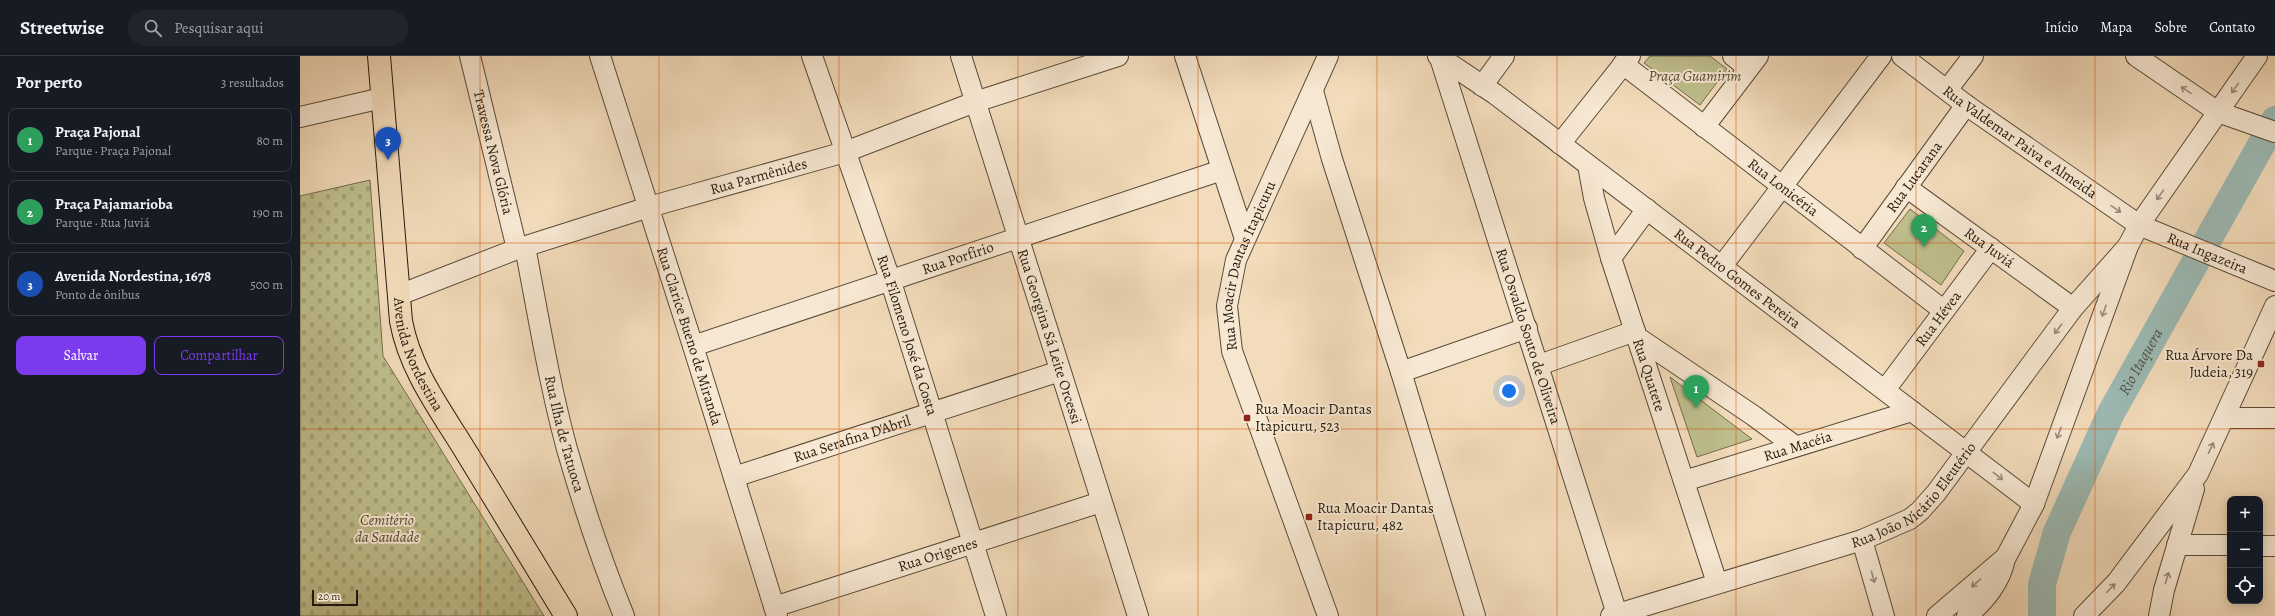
<!DOCTYPE html>
<html lang="pt">
<head>
<meta charset="utf-8">
<style>
  body { margin:0; font-family:Alegreya,serif; background:#20242c; color:#f1f3f6 }
  .controls { position:absolute; right:12px; bottom:12px; display:grid; overflow:hidden; border-radius:8px; box-shadow:0 2px 10px #0003 }
  .controls button { width:36px; height:36px; display:grid; place-items:center; padding:0; border:0; border-bottom:1px solid #363941; background:#171b24; color:#f1f3f6; font:20px sans-serif }
  .scale { position:absolute; left:12px; bottom:10px; width:46px; box-sizing:border-box; padding-left:4px; border:2px solid #261b0e; border-top:0; font-size:11px; line-height:14px; white-space:nowrap; color:#261b0e; -webkit-text-stroke:3px #f7e8d3; paint-order:stroke }
  .you { position:absolute; left:1209px; top:335px; width:14px; height:14px; margin:-10px; border:3px solid #fff; border-radius:50%; background:#1a73e8; box-shadow:0 0 0 6px #1a73e833 }
  .badge { display:grid; place-items:center; width:26px; height:26px; border-radius:50%; background:#7c3aed; color:#fff; font-size:13px; font-weight:700 }
  .pin { position:absolute; translate:-50% -33px; filter:drop-shadow(0 1px 2px #0008) }
  .pin::after { content:''; position:absolute; top:21px; width:14px; height:12px; background:inherit; clip-path:polygon(0 0,100% 0,50% 100%) }
  .list { margin:0; padding:0; list-style:none }
  h2 { display:flex; justify-content:space-between; align-items:center; height:52px; margin:0; padding:0 16px; font-size:17px }
  h2 small { font-size:13px; font-weight:400; color:#9ea1a6 }
  .list li { display:grid; grid-template-columns:26px 1fr auto; gap:12px; align-items:center; box-sizing:border-box; height:64px; margin:0 8px 8px; padding:0 8px; border:1px solid #363941; border-radius:8px }
  .list b { display:block; font-size:15px; white-space:nowrap }
  .list p { margin:0; font-size:13px; white-space:nowrap; color:#9ea1a6 }
  .list em { font-size:13px; font-style:normal; color:#9ea1a6 }
  .actions { display:flex; gap:8px; padding:12px 16px }
  .actions a { flex:1; padding:9px 0; border:1px solid #7c3aed; border-radius:8px; text-align:center; font-size:14px; color:#7c3aed }
  .actions .main { background:#7c3aed; color:#fff }
  .icon { flex:none; width:22px; height:22px; fill:none; stroke:currentColor; stroke-width:2; stroke-linecap:round; stroke-linejoin:round }
  .map { position:relative; flex:none; width:1975px; height:560px; overflow:hidden }
  header { display:flex; align-items:center; gap:24px; box-sizing:border-box; height:56px; padding:0 20px; background:#171b24; border-bottom:1px solid #363941 }
  header strong { font-size:19px }
  nav { display:flex; gap:22px; margin-inline-start:auto; font-size:14px }
  .search { width:280px; height:36px; background:#20242c; display:flex; align-items:center; gap:10px; box-sizing:border-box; padding:0 14px; border-radius:22px; color:#9ea1a6; font-size:15px }
  main { display:flex }
  aside { flex:1; background:#171b24 }
  .map>svg:first-child { display:block }
  .green { fill:#bfbf8d; stroke:#726d4e }
  .cemetery { fill:url(#cemetery-stones); stroke:#726d4e }
  .lines { fill:none; stroke-linecap:round; stroke-linejoin:round }
  .river { stroke:#9cbab4; stroke-width:28 }
  .minor-casing { stroke:#594b39; stroke-width:22 }
  .major-casing { stroke:#261b0e; stroke-width:24 }
  .minor { stroke:#f7e8d3; stroke-width:20 }
  .major { stroke:#f3dcbb; stroke-width:22 }
  .oneway { stroke:#998c7a }
  .grid { fill:none; stroke:#d5530c; stroke-width:1; stroke-opacity:0.55 }
  .poi-dot { fill:#8f2418; stroke:#f7e8d3; stroke-width:1.5 }
  .labels { text-anchor:middle; stroke-width:4; stroke-linejoin:round; paint-order:stroke }
  .park-label { font-size:15px; font-style:italic; fill:#544c34; stroke:#f7e8d3 }
  .street-label { font-size:15px; fill:#261b0e; stroke:#f7e8d3 }
  .poi-label { font-size:15px; fill:#261b0e; stroke:#f7e8d3; text-anchor:start }
  .water-label { font-size:16px; font-style:italic; fill:#4f5348; stroke:#f7e8d3 }
</style>
</head>
<body>
<header>
<strong>Streetwise</strong>
<div class="search"><svg class="icon" aria-label="search" viewBox="0 0 24 24"><circle cx="10" cy="10" r="6"/><path d="M15 15l6 6"/></svg>Pesquisar aqui</div>
<nav><a>Início</a><a>Mapa</a><a>Sobre</a><a>Contato</a></nav>
</header>
<main>
<aside>
<h2>Por perto<small>3 resultados</small></h2>
<ul class="list">
<li><span class="badge" style="background:#2e9e5b">1</span><div><b>Praça Pajonal</b><p>Parque · Praça Pajonal</p></div><em>80 m</em></li>
<li><span class="badge" style="background:#2e9e5b">2</span><div><b>Praça Pajamarioba</b><p>Parque · Rua Juviá</p></div><em>190 m</em></li>
<li><span class="badge" style="background:#1a4fb4">3</span><div><b>Avenida Nordestina, 1678</b><p>Ponto de ônibus</p></div><em>500 m</em></li>
</ul>
<div class="actions"><a class="main">Salvar</a><a>Compartilhar</a></div>
</aside>
<div class="map">
<svg width="1975" height="560" viewBox="0 0 1975 560">
  <defs>
    <pattern id="cemetery-stones" width="16" height="16" patternUnits="userSpaceOnUse"><rect width="16" height="16" fill="#bfbf8d"/><path d="M2 7V4a2 2 0 0 1 4 0v3zM10 15v-3a2 2 0 0 1 4 0v3z" fill="#a4a478"/></pattern>
  </defs>
  <rect width="100%" height="100%" fill="#f3dcbb"/>
  <filter id="stains"><feTurbulence type="fractalNoise" baseFrequency=".005" numOctaves="4"/><feColorMatrix values="0 0 0 0 .2 0 0 0 0 .09 0 0 0 0 .02 0 0 0 .5 -.17"/></filter>
  <radialGradient id="worn" r=".72"><stop offset=".6" stop-color="#630" stop-opacity="0"/><stop offset="1" stop-color="#630" stop-opacity=".3"/></radialGradient>
  <path class="green" d="M1350 0H1410L1427 13 1400 49 1344 7Z
    M1610 153 1664 195 1641 229 1584 187Z
    M1370 321 1452 383 1397 401Z"/>
  <path class="cemetery" d="M70 124 83 300 244 560H0V140Z"/>
  <g class="lines">
    <path class="river" id="s1" d="M1742 560V528L1757 476 1811 357 1975 64"/>
    <defs>
      <g id="minor">
        <path id="s2" d="M170 0 217 193"/>
        <path id="s3" d="M300 0 393 290 477 560"/>
        <path id="s4" d="M512 0 590 223 696 560"/>
        <path id="s5" d="M661 0 838 560"/>
        <path d="M885 0 945 183"/>
        <path id="s6" d="M1138 0 1195 38 1734 448"/>
        <path d="M1433 0 1448 12"/>
        <path id="s7" d="M1602 0 1666 49 1839 169 1975 225"/>
        <path d="M1836 0 1918 56 1975 76"/>
        <path id="s8" d="M1140 2 1317 558"/>
        <path id="s9" d="M1323 8 1643 254"/>
        <path d="M1182 30 1204 0"/>
        <path d="M1647 34 1673 0"/>
        <path d="M1013 35 1032 103 1101 316 1175 560"/>
        <path d="M0 61 82 42"/>
        <path d="M1404 71 1458 0"/>
        <path d="M1260 88 1330 0"/>
        <path id="s10" d="M1288 109 1294 142 1311 202 1417 527"/>
        <path id="s11" d="M1606 131 1773 252"/>
        <path id="s12" d="M225 191C238 258 249 327 267 393 283 449 302 506 324 560"/>
        <path id="s13" d="M1562 193 1666 49"/>
        <path d="M1311 202 1347 153"/>
        <path d="M1422 210 1581 0"/>
        <path id="s14" d="M99 239 217 193 349 151 545 96 675 46 818 0"/>
        <path d="M1337 281 1454 360 1495 390"/>
        <path id="s15" d="M393 290 922 114"/>
        <path d="M1239 309 1335 275"/>
        <path d="M1101 316 1227 272"/>
        <path id="s16" d="M1585 334 1691 192"/>
        <path d="M1925 362H1975"/>
        <path id="s17" d="M434 421 760 315"/>
        <path id="s18" d="M1384 425 1612 355"/>
        <path d="M1562 484 1584 560"/>
        <path d="M1877 489H1930"/>
        <path d="M1960 490H1975"/>
        <path id="s19" d="M474 551 801 446"/>
        <path id="s20" d="M1028 560 932 295 927 250 936 204 1028 0"/>
        <path id="s21" d="M1311 560 1562 484 1610 463 1620 455 1636 437 1773 252 1828 190"/>
        <path d="M1637 560 1706 501 1734 448 1828 190 1839 169 1957 0"/>
        <path d="M1667 560C1685 544 1700 527 1705 503"/>
        <path d="M1784 560 1816 527 1898 418 1975 250"/>
        <path d="M1859 560 1864 534 1894 433"/>
      </g>
      <g id="major">
        <path id="s22" d="M79 0 101 265C110 315 142 356 168 399 201 453 233 506 266 560"/>
      </g>
    </defs>
    <use href="#minor" class="minor-casing"/>
    <use href="#major" class="major-casing"/>
    <use href="#minor" class="minor"/>
    <use href="#major" class="major"/>
  </g>
  <defs><path id="oneway-shaft" d="M-6 0H5M1.5-3L5.5 0L1.5 3" fill="none" stroke-width="1.6" stroke-linecap="round" stroke-linejoin="round"/></defs>
  <g class="oneway">
    <use href="#oneway-shaft" transform="translate(1935 32) rotate(125)"/>
    <use href="#oneway-shaft" transform="translate(1886 34) rotate(-146)"/>
    <use href="#oneway-shaft" transform="translate(1860 139) rotate(125)"/>
    <use href="#oneway-shaft" transform="translate(1816 153) rotate(35)"/>
    <use href="#oneway-shaft" transform="translate(1804 255) rotate(110)"/>
    <use href="#oneway-shaft" transform="translate(1758 273) rotate(127)"/>
    <use href="#oneway-shaft" transform="translate(1759 377) rotate(110)"/>
    <use href="#oneway-shaft" transform="translate(1911 392) rotate(-64)"/>
    <use href="#oneway-shaft" transform="translate(1698 420) rotate(38)"/>
    <use href="#oneway-shaft" transform="translate(1573 521) rotate(74)"/>
    <use href="#oneway-shaft" transform="translate(1867 522) rotate(-74)"/>
    <use href="#oneway-shaft" transform="translate(1676 527) rotate(139)"/>
    <use href="#oneway-shaft" transform="translate(1811 532) rotate(-46)"/>
  </g>
  <path class="grid" d="M180 0V560M359 0V560M539 0V560M718 0V560M898 0V560M1077 0V560M1257 0V560M1436 0V560M1616 0V560M1795 0V560M0 187H1975M0 373H1975"/>
  <g class="poi-dot">
    <rect x="1957" y="304" width="8" height="8" rx="2"/>
    <rect x="943" y="358" width="8" height="8" rx="2"/>
    <rect x="1005" y="457" width="8" height="8" rx="2"/>
  </g>
  <g class="labels">
    <g class="park-label">
      <text x="1395" y="25">Praça Guamirim</text>
      <text x="87" y="469">Cemitério<tspan x="87" dy="17">da Saudade</tspan></text>
    </g>
    <g class="street-label">
      <text dy="5" stroke="none"><textPath href="#s7" startOffset="146">Rua Valdemar Paiva e Almeida</textPath></text>
      <text dy="5" stroke="none"><textPath href="#s2" startOffset="99">Travessa Nova Glória</textPath></text>
      <text dy="5" stroke="none"><textPath href="#s14" startOffset="379">Rua Parmênides</textPath></text>
      <text dy="5" stroke="none"><textPath href="#s13" startOffset="89">Rua Lucarana</textPath></text>
      <text dy="5" stroke="none"><textPath href="#s9" startOffset="202">Rua Lonicéria</textPath></text>
      <text dy="5" stroke="none"><textPath href="#s11" startOffset="103">Rua Juviá</textPath></text>
      <text dy="5" stroke="none"><textPath href="#s7" startOffset="365">Rua Ingazeira</textPath></text>
      <text dy="5" stroke="none"><textPath href="#s15" startOffset="279">Rua Porfírio</textPath></text>
      <text dy="5" stroke="none"><textPath href="#s20" startOffset="371">Rua Moacir Dantas Itapicuru</textPath></text>
      <text dy="5" stroke="none"><textPath href="#s6" startOffset="373">Rua Pedro Gomes Pereira</textPath></text>
      <text dy="5" stroke="none"><textPath href="#s16" startOffset="89">Rua Hévea</textPath></text>
      <text dy="5" stroke="none"><textPath href="#s4" startOffset="295">Rua Filomeno José da Costa</textPath></text>
      <text dy="5" stroke="none"><textPath href="#s3" startOffset="294">Rua Clarice Bueno de Miranda</textPath></text>
      <text dy="5" stroke="none"><textPath href="#s5" startOffset="294">Rua Georgina Sá Leite Orcessi</textPath></text>
      <text dy="5" stroke="none"><textPath href="#s8" startOffset="292">Rua Osvaldo Souto de Oliveira</textPath></text>
      <text dy="5" stroke="none"><textPath href="#s22" startOffset="303">Avenida Nordestina</textPath></text>
      <text dy="5" stroke="none"><textPath href="#s10" startOffset="219">Rua Quatete</textPath></text>
      <text dy="5" stroke="none"><textPath href="#s12" startOffset="191">Rua Ilha de Tatuoca</textPath></text>
      <text dy="5" stroke="none"><textPath href="#s17" startOffset="124">Rua Serafina D'Abril</textPath></text>
      <text dy="5" stroke="none"><textPath href="#s18" startOffset="119">Rua Macéia</textPath></text>
      <text dy="5" stroke="none"><textPath href="#s21" startOffset="332">Rua João Nicário Eleutério</textPath></text>
      <text dy="5" stroke="none"><textPath href="#s19" startOffset="172">Rua Origenes</textPath></text>
    </g>
    <g class="poi-label">
      <text x="1953" y="304" text-anchor="end">Rua Árvore Da<tspan x="1953" dy="17">Judeia, 319</tspan></text>
      <text x="955" y="358">Rua Moacir Dantas<tspan x="955" dy="17">Itapicuru, 523</tspan></text>
      <text x="1017" y="457">Rua Moacir Dantas<tspan x="1017" dy="17">Itapicuru, 482</tspan></text>
    </g>
    <g class="water-label">
      <text dy="6" stroke="none"><textPath href="#s1" startOffset="276">Rio Itaquera</textPath></text>
    </g>
  </g>
  <rect width="100%" height="100%" filter="url(#stains)"/>
  <rect width="100%" height="100%" fill="url(#worn)"/>
</svg>
<div class="controls">
<button>+</button>
<button>−</button>
<button><svg class="icon" aria-label="locate" viewBox="0 0 24 24"><circle cx="12" cy="12" r="6"/><path d="M12 2v4M12 18v4M2 12h4M18 12h4"/></svg></button>
</div>
<div class="scale">20 m</div>
<div class="you"></div>
<div class="pin badge" style="left:1396px;top:352px;background:#2e9e5b">1</div>
<div class="pin badge" style="left:1624px;top:191px;background:#2e9e5b">2</div>
<div class="pin badge" style="left:88px;top:104px;background:#1a4fb4">3</div>
</div>
</main>
</body>
</html>
